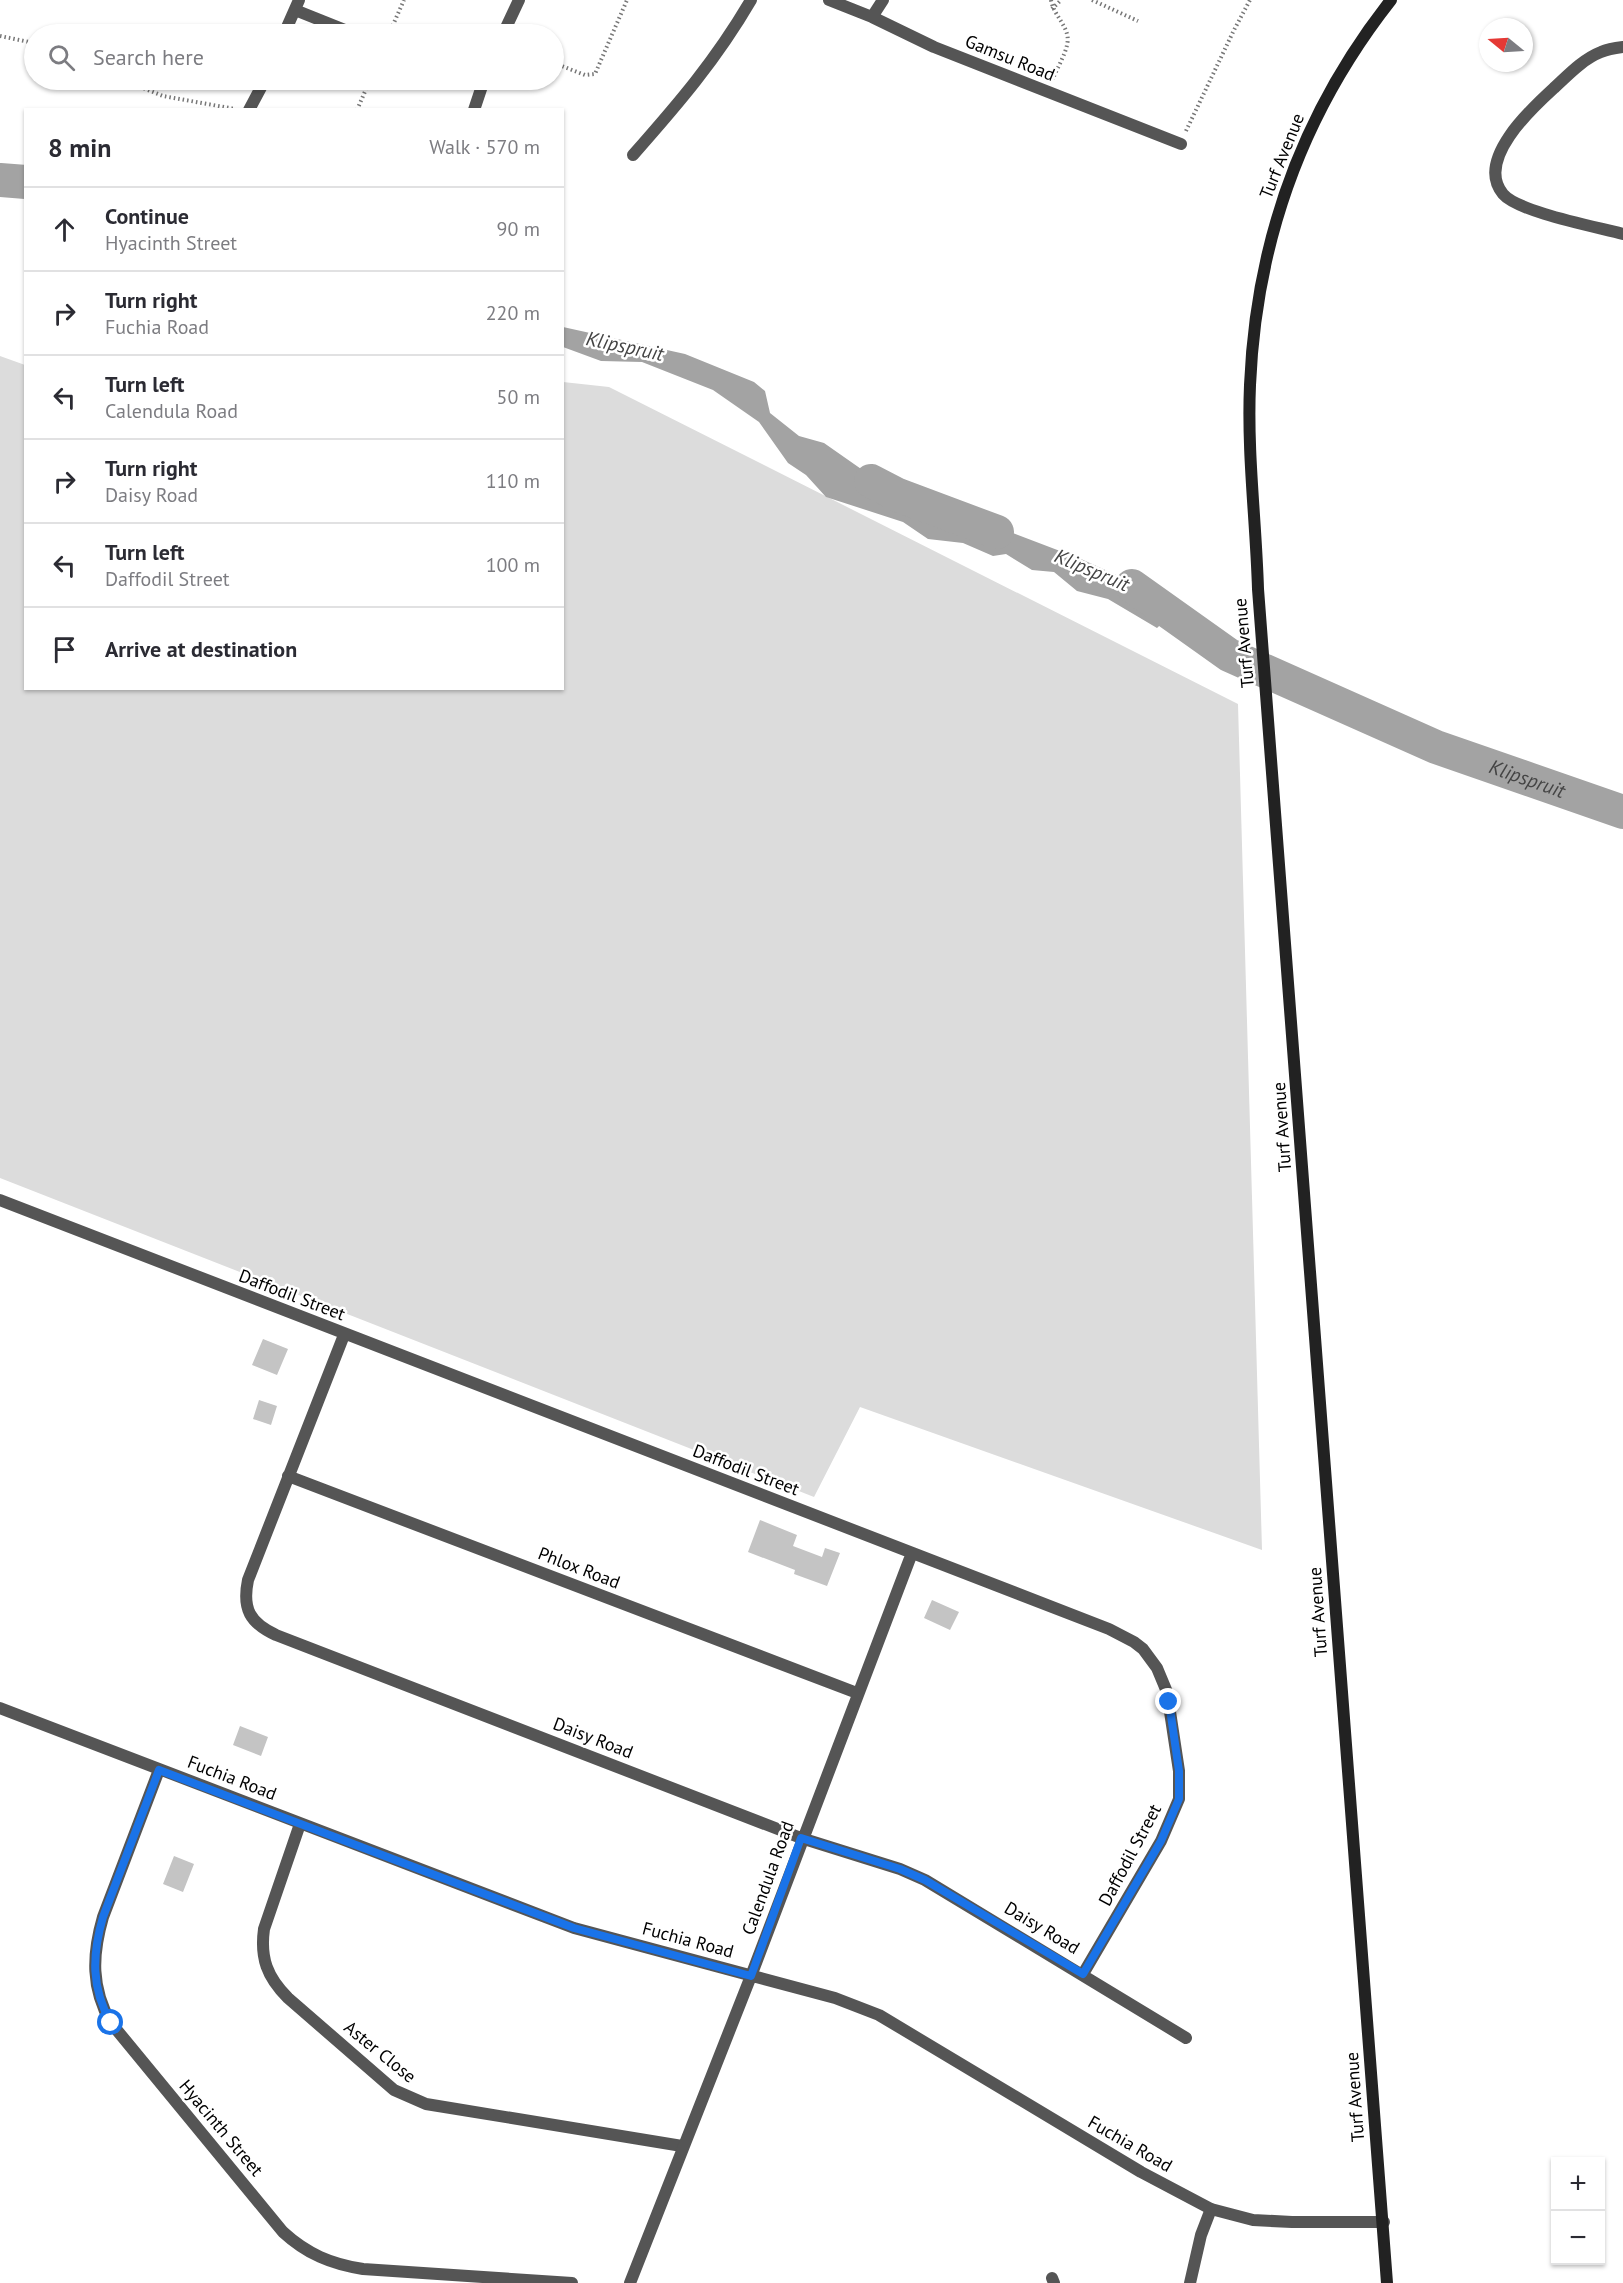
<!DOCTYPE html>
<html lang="en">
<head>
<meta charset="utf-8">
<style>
  body { margin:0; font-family:"PT Sans",sans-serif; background:#f2f2f3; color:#2b2b33 }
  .controls { position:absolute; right:18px; bottom:18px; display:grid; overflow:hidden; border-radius:0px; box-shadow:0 2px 4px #0004 }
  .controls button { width:54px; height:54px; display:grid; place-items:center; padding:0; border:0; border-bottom:2px solid #e1e1e2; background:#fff; color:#2b2b33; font:30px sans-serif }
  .compass { position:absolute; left:1479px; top:18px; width:54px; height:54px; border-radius:50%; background:#fff; box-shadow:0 2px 4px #0004; rotate:288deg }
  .stop { position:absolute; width:18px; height:18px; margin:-14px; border:4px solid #1a73e8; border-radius:50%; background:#fff }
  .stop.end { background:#1a73e8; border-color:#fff; box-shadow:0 2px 6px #0008 }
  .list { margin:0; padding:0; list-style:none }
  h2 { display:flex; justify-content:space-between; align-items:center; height:78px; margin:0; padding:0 24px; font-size:26px }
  h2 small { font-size:20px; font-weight:400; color:#7c7c81 }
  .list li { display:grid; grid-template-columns:39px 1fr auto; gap:18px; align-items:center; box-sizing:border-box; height:84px; padding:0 24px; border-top:2px solid #e1e1e2 }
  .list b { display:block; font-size:22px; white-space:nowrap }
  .list p { margin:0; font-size:20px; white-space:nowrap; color:#7c7c81 }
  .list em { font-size:20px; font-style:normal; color:#7c7c81 }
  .icon { flex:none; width:33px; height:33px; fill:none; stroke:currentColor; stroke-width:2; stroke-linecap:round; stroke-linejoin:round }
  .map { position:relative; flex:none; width:1623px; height:2283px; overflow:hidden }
  .search { position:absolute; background:#fff; box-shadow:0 2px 4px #0004; left:24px; top:24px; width:540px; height:66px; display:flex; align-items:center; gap:15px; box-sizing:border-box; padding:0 21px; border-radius:33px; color:#7c7c81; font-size:22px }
  .panel { position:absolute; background:#fff; box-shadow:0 2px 4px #0004; left:24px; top:108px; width:540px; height:582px; border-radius:0px }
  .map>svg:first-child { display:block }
  .green { fill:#dcdcdc }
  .water { fill:#a3a3a3 }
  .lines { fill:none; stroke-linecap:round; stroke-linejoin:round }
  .river { stroke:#a3a3a3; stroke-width:34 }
  .building { fill:#c4c4c4 }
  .path { stroke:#777; stroke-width:4; stroke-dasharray:1.5 3; stroke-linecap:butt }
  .minor { stroke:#555; stroke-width:12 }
  .tertiary { stroke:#555; stroke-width:12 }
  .secondary { stroke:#222; stroke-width:12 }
  .route { stroke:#1a73e8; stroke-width:8 }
  .labels { text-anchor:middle; stroke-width:5; stroke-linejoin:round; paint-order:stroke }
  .street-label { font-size:18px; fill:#000; stroke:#fff }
  .water-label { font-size:20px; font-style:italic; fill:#444; stroke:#fff }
</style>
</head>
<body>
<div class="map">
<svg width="1623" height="2283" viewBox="0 0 1623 2283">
  <rect width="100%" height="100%" fill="#fff"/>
  <path class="green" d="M0 356 25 365 26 688H562L563 382 609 387 1238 704 1262 1550 860 1407 814 1497 0 1178Z"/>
  <path class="water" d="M563 327 685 354 754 382 765 391 770 413 799 436 824 443 864 471 939 516 966 515 1081 559 1145 588 1175 611 1157 628 1108 599 1077 591 1054 572 1032 570 1006 554 993 556 963 543 928 539 903 522 826 497 806 475 788 463 759 422 713 390 642 362 601 361 563 347Z"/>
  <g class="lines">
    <g class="river">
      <path d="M0 180 26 182"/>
      <path d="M871 481 898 495 997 532"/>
      <path id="s1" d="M1132 586 1229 655 1436 747 1623 812"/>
    </g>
  </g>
  <path class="building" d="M263 1339 288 1349 277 1375 252 1365Z
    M259 1400 277 1406 271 1425 253 1419Z
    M760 1520 797 1535 793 1546 822 1557 825 1548 840 1553 827 1586 794 1574 795 1570 748 1552Z
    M932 1600 959 1612 950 1630 924 1618Z
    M240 1726 268 1737 261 1756 233 1745Z
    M174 1856 194 1864 183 1892 163 1884Z"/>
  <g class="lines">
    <path class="path" d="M1051 0C1053 13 1064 22 1067 34 1071 47 1057 67 1053 79
      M1092 0 1138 21
      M1052 9 1061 0
      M389 34 404 0
      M0 36 34 43
      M554 63 585 75 595 74 627 0
      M123 80 163 96 235 109
      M357 110 370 80
      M1186 131 1234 30 1250 0"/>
    <path class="minor" d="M829 0 872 17 934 47 1181 144
      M295 10 355 34
      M872 17 883 0
      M284 34 299 0
      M503 34 519 0
      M1623 47C1615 48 1608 49 1601 52 1583 59 1568 75 1554 88 1531 109 1475 160 1503 194 1518 212 1597 227 1623 234
      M249 110 265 80
      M474 110 484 80
      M633 155C678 104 716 60 751 0
      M0 1200 1109 1629 1134 1642 1143 1649 1157 1668 1167 1692 1179 1771V1799L1161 1841 1083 1974
      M344 1335 248 1580C242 1609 250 1623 276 1635L801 1838 900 1869 925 1880 1186 2038
      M288 1476 857 1693
      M159 1770 103 1917C92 1955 91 1988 111 2023L283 2232C307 2254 331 2264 363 2269L572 2283
      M300 1824 264 1929C260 1958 267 1977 288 1998L394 2090 426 2104 682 2146
      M751 1976 912 1553
      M1052 2278 1054 2283
      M1190 2283 1201 2235 1211 2209"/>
    <path class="tertiary" d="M0 1708 574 1928 835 1998 879 2015 1141 2172 1211 2209 1253 2220 1292 2222H1384
      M630 2283 751 1976"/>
    <path class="secondary" d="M1387 2283 1258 589C1256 521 1247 453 1250 385 1256 241 1302 113 1391 0"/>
  </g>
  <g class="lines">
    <path class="route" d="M111 2023C91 1988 92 1955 103 1917L159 1770 574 1928 751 1976 801 1838 900 1869 925 1880 1083 1974 1161 1841 1179 1799V1771L1169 1702"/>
  </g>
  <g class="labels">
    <g class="street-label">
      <text transform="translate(1010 58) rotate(22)" y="6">Gamsu Road</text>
      <text transform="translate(1282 156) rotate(-68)" y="6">Turf Avenue</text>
      <text transform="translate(1244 643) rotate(-95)" y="6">Turf Avenue</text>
      <text transform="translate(1282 1127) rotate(-94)" y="6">Turf Avenue</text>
      <text transform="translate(292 1295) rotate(21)" y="6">Daffodil Street</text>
      <text transform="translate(746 1470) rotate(21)" y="6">Daffodil Street</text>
      <text transform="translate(579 1568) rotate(21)" y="6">Phlox Road</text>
      <text transform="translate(1318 1612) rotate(-94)" y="6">Turf Avenue</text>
      <text transform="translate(593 1738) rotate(21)" y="6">Daisy Road</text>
      <text transform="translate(232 1778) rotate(21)" y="6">Fuchia Road</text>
      <text transform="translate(1130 1855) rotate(-62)" y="6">Daffodil Street</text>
      <text transform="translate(768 1878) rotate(-70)" y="6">Calendula Road</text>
      <text transform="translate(1042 1928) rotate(31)" y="6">Daisy Road</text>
      <text transform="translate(688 1940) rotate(15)" y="6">Fuchia Road</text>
      <text transform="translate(380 2052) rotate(39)" y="6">Aster Close</text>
      <text transform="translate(1355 2097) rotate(-94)" y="6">Turf Avenue</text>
      <text transform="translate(221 2128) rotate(50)" y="6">Hyacinth Street</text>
      <text transform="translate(1130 2144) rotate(30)" y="6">Fuchia Road</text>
    </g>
    <g class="water-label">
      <text transform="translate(625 346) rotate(12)" y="7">Klipspruit</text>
      <text transform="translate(1092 570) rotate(23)" y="7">Klipspruit</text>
      <text dy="7" stroke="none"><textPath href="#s1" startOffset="442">Klipspruit</textPath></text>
    </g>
  </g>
</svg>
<div class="controls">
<button>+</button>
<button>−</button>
</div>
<svg class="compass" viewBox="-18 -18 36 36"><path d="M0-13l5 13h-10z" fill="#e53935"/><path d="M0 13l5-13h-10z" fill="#7c7c81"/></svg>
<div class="stop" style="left:111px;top:2023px"></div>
<div class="stop end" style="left:1169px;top:1702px"></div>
<div class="search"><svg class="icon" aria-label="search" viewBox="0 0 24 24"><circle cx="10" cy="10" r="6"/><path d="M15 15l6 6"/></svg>Search here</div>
<section class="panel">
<h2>8 min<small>Walk · 570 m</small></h2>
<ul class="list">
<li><svg class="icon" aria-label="ahead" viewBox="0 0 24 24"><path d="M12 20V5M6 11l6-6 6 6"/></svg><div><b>Continue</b><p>Hyacinth Street</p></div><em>90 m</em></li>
<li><svg class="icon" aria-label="right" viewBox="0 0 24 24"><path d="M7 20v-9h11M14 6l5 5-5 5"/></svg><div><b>Turn right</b><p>Fuchia Road</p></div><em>220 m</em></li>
<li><svg class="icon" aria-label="left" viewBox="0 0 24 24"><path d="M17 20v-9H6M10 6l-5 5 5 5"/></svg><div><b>Turn left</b><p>Calendula Road</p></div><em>50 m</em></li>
<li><svg class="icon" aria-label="right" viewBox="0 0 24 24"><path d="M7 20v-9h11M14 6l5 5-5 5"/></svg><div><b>Turn right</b><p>Daisy Road</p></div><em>110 m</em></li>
<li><svg class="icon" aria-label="left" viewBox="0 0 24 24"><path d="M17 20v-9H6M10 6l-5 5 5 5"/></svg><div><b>Turn left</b><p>Daffodil Street</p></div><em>100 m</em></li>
<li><svg class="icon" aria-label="arrive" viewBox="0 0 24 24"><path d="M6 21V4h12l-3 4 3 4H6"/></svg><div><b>Arrive at destination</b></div></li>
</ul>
</section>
</div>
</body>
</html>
